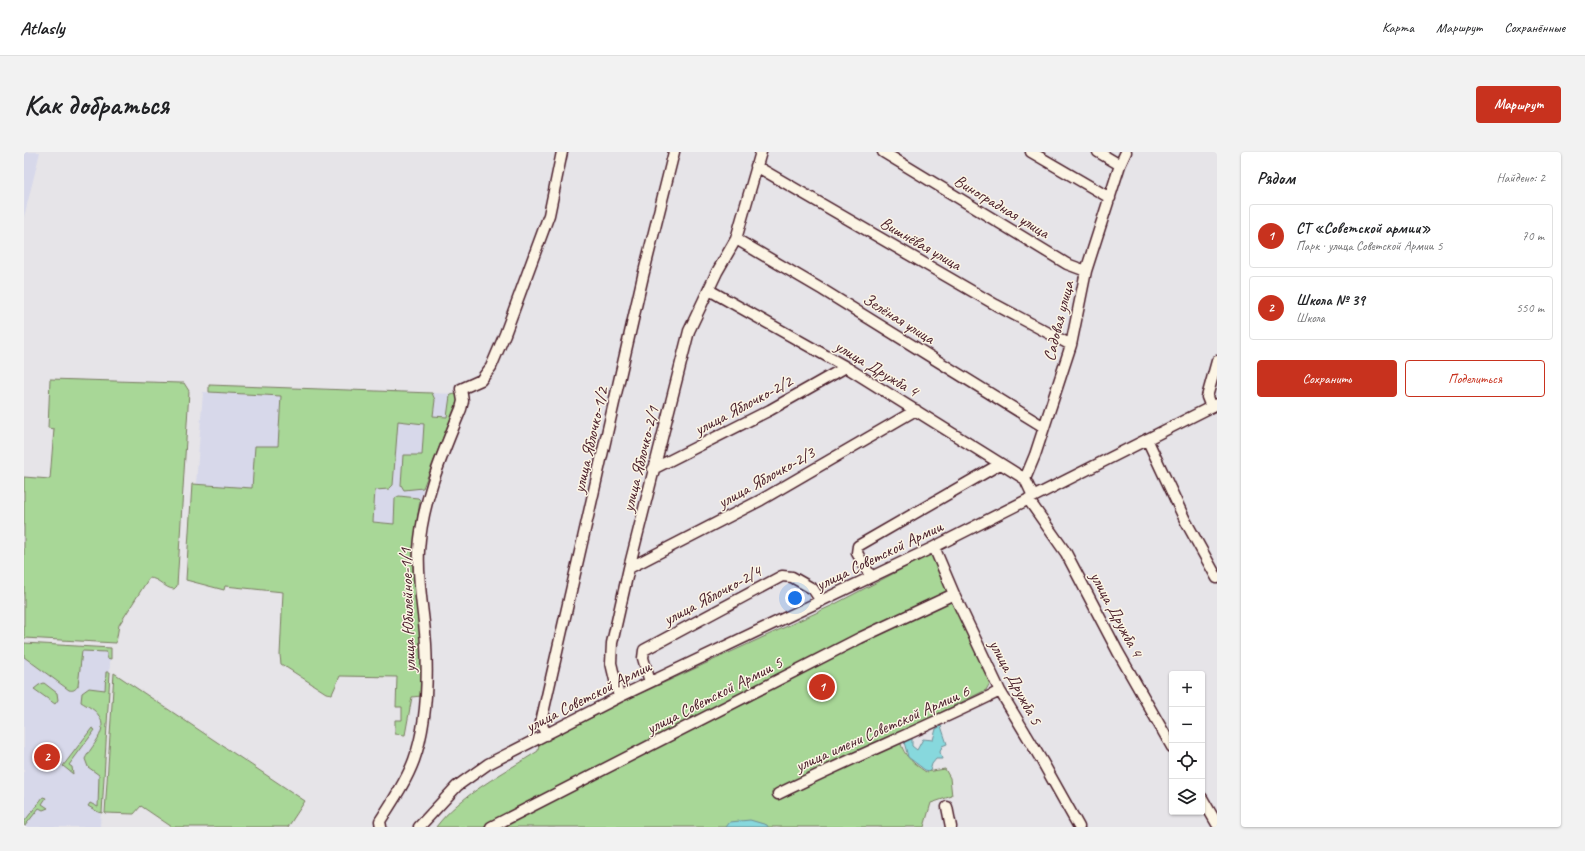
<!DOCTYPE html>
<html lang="ru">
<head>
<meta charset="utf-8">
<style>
  body { margin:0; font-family:Caveat,sans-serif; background:#f2f2f2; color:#202124 }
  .controls { position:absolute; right:12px; bottom:12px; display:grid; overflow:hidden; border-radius:4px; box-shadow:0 1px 3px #0004 }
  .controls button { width:36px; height:36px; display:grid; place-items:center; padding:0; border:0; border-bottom:1px solid #e0e0e0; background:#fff; color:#202124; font:20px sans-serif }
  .you { position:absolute; left:771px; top:446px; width:14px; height:14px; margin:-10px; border:3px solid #fff; border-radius:50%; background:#1a73e8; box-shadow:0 0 0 6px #1a73e833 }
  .badge { display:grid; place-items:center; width:26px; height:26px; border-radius:50%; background:#c8321e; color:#fff; font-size:13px; font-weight:700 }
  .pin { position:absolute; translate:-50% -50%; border:2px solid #fff; box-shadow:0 1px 4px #0006 }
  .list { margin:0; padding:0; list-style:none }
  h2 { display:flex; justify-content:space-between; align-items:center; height:52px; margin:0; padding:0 16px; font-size:17px }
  h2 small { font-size:13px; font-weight:400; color:#757577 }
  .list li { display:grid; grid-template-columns:26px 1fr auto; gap:12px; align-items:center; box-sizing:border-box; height:64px; margin:0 8px 8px; padding:0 8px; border:1px solid #e0e0e0; border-radius:4px }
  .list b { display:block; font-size:15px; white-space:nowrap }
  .list p { margin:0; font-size:13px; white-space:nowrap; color:#757577 }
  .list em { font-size:13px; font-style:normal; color:#757577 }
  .actions { display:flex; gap:8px; padding:12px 16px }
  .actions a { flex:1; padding:9px 0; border:1px solid #c8321e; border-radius:4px; text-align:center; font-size:14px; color:#c8321e }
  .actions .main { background:#c8321e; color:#fff }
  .icon { flex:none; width:22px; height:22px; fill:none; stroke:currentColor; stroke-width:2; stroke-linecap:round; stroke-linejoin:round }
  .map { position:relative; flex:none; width:1193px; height:675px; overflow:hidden; border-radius:4px }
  header { display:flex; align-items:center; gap:24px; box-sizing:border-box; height:56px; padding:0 20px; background:#fff; border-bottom:1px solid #e0e0e0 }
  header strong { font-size:19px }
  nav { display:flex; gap:22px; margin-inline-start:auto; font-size:14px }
  .intro { display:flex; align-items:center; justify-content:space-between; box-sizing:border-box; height:96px; padding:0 24px }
  h1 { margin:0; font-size:28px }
  .button { padding:10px 18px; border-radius:4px; background:#c8321e; color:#fff; font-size:14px; font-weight:700 }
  main { display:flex; gap:24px; padding:0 24px }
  aside { flex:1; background:#fff; border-radius:4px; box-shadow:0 1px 3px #0004 }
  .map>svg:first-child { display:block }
  .built { fill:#d7d8ea }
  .green { fill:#a8d797; stroke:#797b61 }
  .water { fill:#87d8dd; stroke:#6f8e96 }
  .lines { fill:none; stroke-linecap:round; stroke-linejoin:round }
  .street-casing { stroke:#4a1f2b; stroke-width:13 }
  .street { stroke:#fcf5e5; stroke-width:10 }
  .labels { text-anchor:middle; stroke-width:3; stroke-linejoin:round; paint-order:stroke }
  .street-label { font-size:17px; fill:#4a1f2b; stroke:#fcf5e5 }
</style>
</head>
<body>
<header>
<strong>Atlasly</strong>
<nav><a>Карта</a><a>Маршрут</a><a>Сохранённые</a></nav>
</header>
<div class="intro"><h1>Как добраться</h1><a class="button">Маршрут</a></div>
<main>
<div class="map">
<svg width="1193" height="675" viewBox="0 0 1193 675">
  <rect width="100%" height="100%" fill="#e6e4e8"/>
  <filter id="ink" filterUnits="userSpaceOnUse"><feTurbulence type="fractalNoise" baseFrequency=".025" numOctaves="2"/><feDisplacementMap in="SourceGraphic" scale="8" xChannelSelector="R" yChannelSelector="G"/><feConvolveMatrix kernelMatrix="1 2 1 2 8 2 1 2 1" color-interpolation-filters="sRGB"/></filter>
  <g filter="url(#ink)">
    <path class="built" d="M0 0H16L0 65Z
      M364 239 431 242 434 247 399 336 396 348 394 346 375 344 371 346 370 372 349 370 357 258Z
      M179 240 257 244 254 294H231L228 336 172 332Z
      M0 492 87 496 76 675H0Z"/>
    <path class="green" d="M26 227 156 231H160L165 239 153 434 150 437C141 437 135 426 125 426L95 473 92 491 0 486V325L26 327 30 277 24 276Z
      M185 233 408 241 411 248 409 264 423 265 426 244 427 243 431 242 433 244 434 247 399 336 380 338 377 333 379 303H398L400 272 374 269 369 333 365 337 351 338 349 370 370 372 371 346 375 344 394 346 396 348 389 397V420L397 472 399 510 398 541 397 544 388 545 381 583 371 582V568H378V555H372L373 525 316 524 308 542 302 541 257 512 256 503 259 440 201 434 200 438 162 428 168 332 228 336 231 294H254L257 244 185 240Z
      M909 401 966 531 962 538 875 581C877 602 886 609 902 620L921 617 926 626 928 644 907 651 900 675H412C436 643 480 621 514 599L515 592 609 545 807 454Z
      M0 491 87 496V507L83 506V500L58 499 54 534C51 538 49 539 45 538L0 505Z
      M82 520H86L78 661 74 660 64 654 66 651 74 655 75 623 64 615 61 607C67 594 85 579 75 564 71 557 63 554 57 550L58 541 65 536 81 538Z
      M90 521 281 649 264 675H148L117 654 110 662 81 661Z
      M20 531 33 541 34 548 31 552 10 537 15 533Z
      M68 576 71 578 45 613 48 615 49 622 39 614Z
      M19 645 22 646 18 652 24 656 19 658 15 656 0 675V670Z"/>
    <path class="water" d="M917 574 923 592 918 594 916 600 918 607H912L908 612 906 619 901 618 884 605 880 590 883 586H888V594L893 598 899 587 909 588 912 577Z
      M726 668 743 673 744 675H702L706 670Z"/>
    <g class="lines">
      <defs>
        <path id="street" d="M859 0 1043 112 1062 119
          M1007 0 1086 46
          M1074 0 1096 13
          M732 14 972 153 1047 193
          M712 87 799 138 1020 275
          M685 138 822 215 1001 327
          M1187 255 1183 245 1193 209
          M1123 287 1161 368 1193 426
          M629 317 746 258 822 215
          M1009 344 1001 327 1011 303 1047 193 1062 119 1096 13 1102 0
          M1004 347 1042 401 1094 500 1148 595
          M910 395 930 442 976 539 1018 609 1055 675
          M605 416 737 348 892 258
          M847 425 833 401 834 394 976 312
          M626 530 619 506 620 498 758 424 768 425 789 437 797 449
          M595 545 587 511 588 491 605 416 665 179 693 120 712 87 737 0
          M522 583 517 570 619 124 650 0
          M754 642C827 606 903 575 976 539
          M1178 646 1193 672
          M923 655 927 675
          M357 675 356 669C368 650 382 630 390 608 403 572 404 530 402 492 400 461 393 430 395 398 398 349 418 303 437 257L439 249 437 237 457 228 467 215 481 182 525 63 538 0
          M395 675 433 634 464 612 595 545 910 395 1193 252
          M467 675 836 486 930 442"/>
      </defs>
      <use href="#street" class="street-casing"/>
      <use href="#street" class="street"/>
    </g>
  </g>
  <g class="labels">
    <g class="street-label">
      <text transform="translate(978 54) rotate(31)" y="6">Виноградная улица</text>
      <text transform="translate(897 91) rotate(30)" y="6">Вишнёвая улица</text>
      <text transform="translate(875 166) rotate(32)" y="6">Зелёная улица</text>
      <text transform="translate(1034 169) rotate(-76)" y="6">Садовая улица</text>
      <text transform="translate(853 216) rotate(31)" y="6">улица Дружба 4</text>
      <text transform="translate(719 253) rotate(-28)" y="6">улица Яблочко-2/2</text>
      <text transform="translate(566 288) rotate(-77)" y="6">улица Яблочко-1/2</text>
      <text transform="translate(616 307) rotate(-76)" y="6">улица Яблочко-2/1</text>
      <text transform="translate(742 325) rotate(-29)" y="6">улица Яблочко-2/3</text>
      <text transform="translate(855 403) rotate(-26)" y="6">улица Советской Армии</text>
      <text transform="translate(688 443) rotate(-28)" y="6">улица Яблочко-2/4</text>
      <text transform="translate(383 458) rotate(-92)" y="6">улица Юбилейное-1/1</text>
      <text transform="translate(1093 462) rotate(62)" y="6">улица Дружба 4</text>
      <text transform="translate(992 530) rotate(62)" y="6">улица Дружба 5</text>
      <text transform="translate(690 543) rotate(-27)" y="6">улица Советской Армии 5</text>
      <text transform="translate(564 544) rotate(-27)" y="6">улица Советской Армии</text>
      <text transform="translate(858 576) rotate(-24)" y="6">улица имени Советской Армии 6</text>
    </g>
  </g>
</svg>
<div class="controls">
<button>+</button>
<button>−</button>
<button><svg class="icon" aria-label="locate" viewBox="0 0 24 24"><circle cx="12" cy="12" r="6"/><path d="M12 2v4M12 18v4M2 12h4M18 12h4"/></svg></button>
<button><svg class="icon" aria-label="layers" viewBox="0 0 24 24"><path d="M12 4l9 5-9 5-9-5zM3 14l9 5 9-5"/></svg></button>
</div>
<div class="you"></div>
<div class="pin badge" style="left:798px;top:535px">1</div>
<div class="pin badge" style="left:23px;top:605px">2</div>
</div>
<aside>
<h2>Рядом<small>Найдено: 2</small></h2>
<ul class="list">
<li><span class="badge">1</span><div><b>СТ «Советской армии»</b><p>Парк · улица Советской Армии 5</p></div><em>70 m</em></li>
<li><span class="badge">2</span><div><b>Школа № 39</b><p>Школа</p></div><em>550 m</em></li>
</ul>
<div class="actions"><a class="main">Сохранить</a><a>Поделиться</a></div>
</aside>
</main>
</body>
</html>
